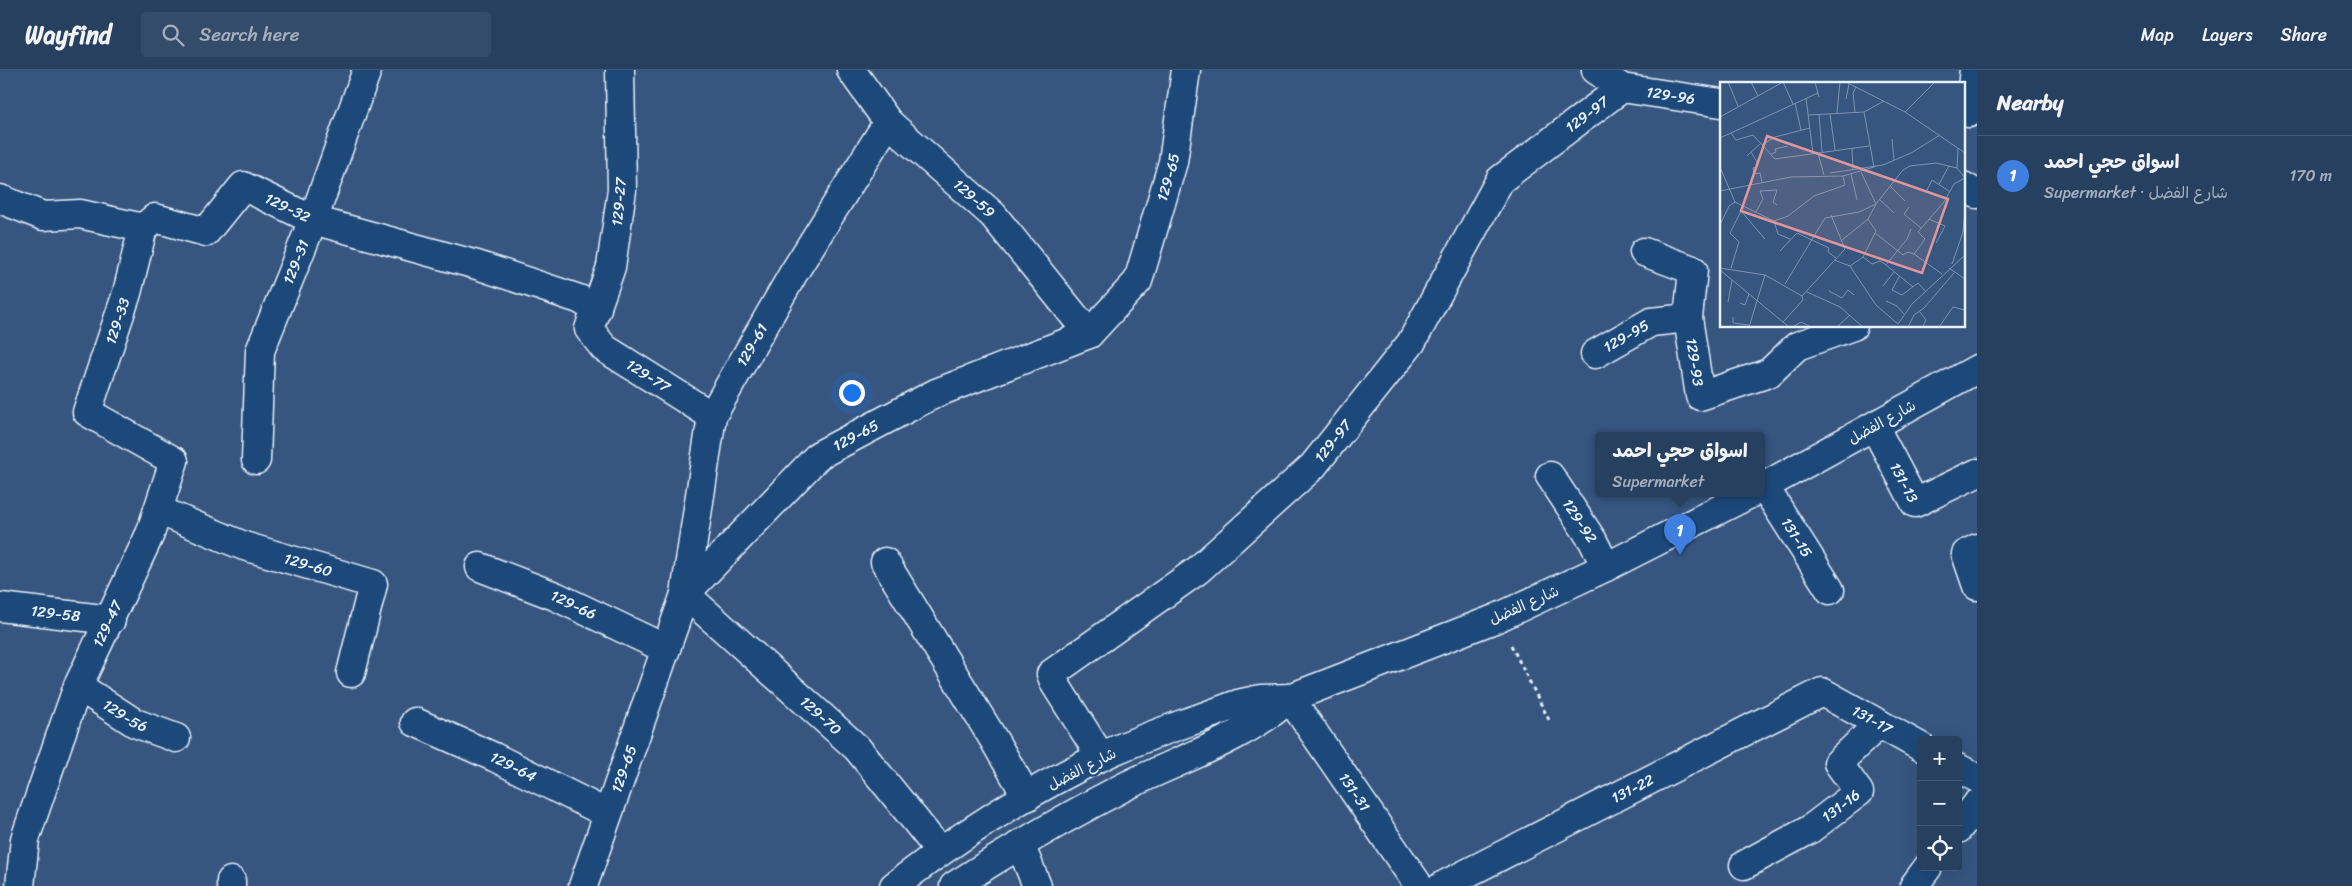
<!DOCTYPE html>
<html lang="en">
<head>
<meta charset="utf-8">
<style>
  body { margin:0; font-family:Sriracha,"Playpen Sans Arabic",sans-serif; background:#344b69; color:#f1f3f6 }
  .controls { position:absolute; right:15px; bottom:15px; display:grid; overflow:hidden; border-radius:5px; box-shadow:0 5px 20px #0002 }
  .controls button { width:45px; height:45px; display:grid; place-items:center; padding:0; border:0; border-bottom:1px solid #445975; background:#284060; color:#f1f3f6; font:25px sans-serif }
  .you { position:absolute; left:851px; top:322px; width:18px; height:18px; margin:-12px; border:4px solid #fff; border-radius:50%; background:#1a73e8; box-shadow:0 0 0 8px #1a73e833 }
  .badge { display:grid; place-items:center; width:32px; height:32px; border-radius:50%; background:#eead8d; color:#fff; font-size:16px; font-weight:700 }
  .pin { position:absolute; translate:-50% -41px; filter:drop-shadow(0 1px 2px #0008) }
  .pin::after { content:''; position:absolute; top:26px; width:18px; height:15px; background:inherit; clip-path:polygon(0 0,100% 0,50% 100%) }
  .popup { position:absolute; left:1595px; top:362px; width:170px; height:65px; box-sizing:border-box; display:grid; place-content:center; border-radius:5px; background:#284060; filter:drop-shadow(0 1px 4px #0005); font-size:16px; white-space:nowrap; color:#a5afbd }
  .popup b { font-size:19px; color:#f1f3f6 }
  .popup::after { content:''; position:absolute; left:50%; top:100%; margin-left:-10px; border:10px solid transparent; border-top-color:#284060 }
  .list { margin:0; padding:0; list-style:none }
  h2 { display:flex; justify-content:space-between; align-items:center; height:65px; margin:0; padding:0 20px; font-size:21px }
  h2 small { font-size:16px; font-weight:400; color:#a5afbd }
  .list li { display:grid; grid-template-columns:32px 1fr auto; gap:15px; align-items:center; box-sizing:border-box; height:80px; padding:0 20px; border-top:1px solid #445975 }
  .list b { display:block; font-size:19px; white-space:nowrap }
  .list p { margin:0; font-size:16px; white-space:nowrap; color:#a5afbd }
  .list em { font-size:16px; font-style:normal; color:#a5afbd }
  .icon { flex:none; width:28px; height:28px; fill:none; stroke:currentColor; stroke-width:2; stroke-linecap:round; stroke-linejoin:round }
  .map { position:relative; flex:none; width:1977px; height:816px; overflow:hidden }
  header { display:flex; align-items:center; gap:30px; box-sizing:border-box; height:70px; padding:0 25px; background:#284060; border-bottom:1px solid #445975 }
  header strong { font-size:24px }
  nav { display:flex; gap:28px; margin-inline-start:auto; font-size:18px }
  .search { width:350px; height:45px; background:#344b69; display:flex; align-items:center; gap:12px; box-sizing:border-box; padding:0 18px; border-radius:5px; color:#a5afbd; font-size:19px }
  main { display:flex }
  aside { flex:1; background:#284060 }
  .map>svg:first-child { display:block }
  .lines { fill:none; stroke-linecap:round; stroke-linejoin:round }
  .minor-casing { stroke:#e8f1f8; stroke-width:31 }
  .path { stroke:#e8f1f8; stroke-width:3; stroke-dasharray:4 4; stroke-linecap:butt }
  .minor { stroke:#1f4a7a; stroke-width:28 }
  .labels { text-anchor:middle; stroke-width:4.5; stroke-linejoin:round; paint-order:stroke }
  .street-label { font-size:15px; fill:#e8f1f8; stroke:#1f4a7a }
  .inset-road { fill:none; stroke:#7d94b0; stroke-width:1 }
  .view { fill:#e0979a; fill-opacity:0.15; stroke:#e0979a; stroke-width:2.5 }
  .inset-edge { fill:none; stroke:#e8f1f8; stroke-width:2.5 }
</style>
</head>
<body>
<header>
<strong>Wayfind</strong>
<div class="search"><svg class="icon" aria-label="search" viewBox="0 0 24 24"><circle cx="10" cy="10" r="6"/><path d="M15 15l6 6"/></svg>Search here</div>
<nav><a>Map</a><a>Layers</a><a>Share</a></nav>
</header>
<main>
<div class="map">
<svg width="1977" height="816" viewBox="0 0 1977 816">
  <rect width="100%" height="100%" fill="#365680"/>
  <filter id="ink" filterUnits="userSpaceOnUse"><feTurbulence type="fractalNoise" baseFrequency=".02" numOctaves="2"/><feDisplacementMap in="SourceGraphic" scale="10" xChannelSelector="R" yChannelSelector="G"/><feConvolveMatrix kernelMatrix="1 2 1 2 8 2 1 2 1" color-interpolation-filters="sRGB"/></filter>
  <g filter="url(#ink)">
    <g class="lines">
      <defs>
        <g id="minor">
          <path id="s1" d="M620 0 622 120 611 197 589 259 604 278 712 346"/>
          <path id="s2" d="M851 0 888 52 993 145 1089 264"/>
          <path id="s3" d="M1596 0 1622 18 1721 33"/>
          <path d="M1969 43 1974 0"/>
          <path id="s4" d="M888 52 793 204 712 346 685 524 857 678 940 781"/>
          <path d="M1963 116 1977 124"/>
          <path id="s5" d="M0 129 43 146 80 144 143 158 155 148 206 162 243 116 313 150 477 195 579 229 597 239"/>
          <path id="s6" d="M1644 182 1693 200 1688 248 1700 326 1769 303 1797 276 1853 256"/>
          <path id="s7" d="M1595 284 1651 252 1688 248"/>
          <path id="s8" d="M1874 356 1915 433 1977 403"/>
          <path id="s9" d="M256 390 260 281 313 150 367 0"/>
          <path id="s10" d="M1550 406 1593 471 1606 497"/>
          <path id="s11" d="M1764 416 1830 520"/>
          <path d="M1761 418 1977 299"/>
          <path id="s12" d="M158 440 244 476 373 514 351 603"/>
          <path d="M1977 478 1966 484 1977 516"/>
          <path d="M885 492 994 670 1027 727"/>
          <path id="s13" d="M480 497 555 526 666 579"/>
          <path id="s14" d="M0 537 111 550"/>
          <path id="s15" d="M78 616 135 653 176 668"/>
          <path id="s16" d="M1290 628 1419 816"/>
          <path id="s17" d="M415 652 494 687 608 744"/>
          <path id="s18" d="M1101 687 1055 614 1051 604 1198 500 1313 396 1411 273 1500 110 1622 18"/>
          <path d="M1958 698 1977 708"/>
          <path d="M1958 759 1977 734"/>
          <path d="M1020 774 1037 816"/>
          <path id="s19" d="M1744 795 1809 760 1859 722 1838 693 1879 654"/>
          <path id="s20" d="M20 816 25 769 59 670 78 616 150 464 174 391 87 342 127 223 143 158"/>
          <path d="M231 816V811"/>
          <path id="s21" d="M583 816 685 524 819 385 936 323 1089 264 1138 211 1173 92 1186 0"/>
          <path d="M894 816C958 767 1027 722 1100 687 1144 666 1193 651 1238 634L1261 629 1290 628 1497 548 1606 497 1750 424"/>
          <path d="M954 816C1008 781 1064 748 1122 718 1179 689 1241 671 1290 628"/>
          <path id="s22" d="M1442 816 1822 622 1921 677"/>
          <path d="M1914 816 1928 797"/>
        </g>
      </defs>
      <use href="#minor" class="minor-casing"/>
      <path class="path" d="M1511 575 1549 650"/>
      <use href="#minor" class="minor"/>
    </g>
  </g>
  <g class="labels">
    <g class="street-label">
      <text dy="5" stroke="none"><textPath href="#s3" startOffset="81">129-96</textPath></text>
      <text dy="5" stroke="none"><textPath href="#s18" startOffset="884">129-97</textPath></text>
      <text dy="5" stroke="none"><textPath href="#s21" startOffset="979">129-65</textPath></text>
      <text dy="5" stroke="none"><textPath href="#s2" startOffset="179">129-59</textPath></text>
      <text transform="translate(619 132) rotate(-85)" y="5">129-27</text>
      <text dy="5" stroke="none"><textPath href="#s5" startOffset="325">129-32</textPath></text>
      <text dy="5" stroke="none"><textPath href="#s9" startOffset="205">129-31</textPath></text>
      <text dy="5" stroke="none"><textPath href="#s20" startOffset="650">129-33</textPath></text>
      <text dy="5" stroke="none"><textPath href="#s7" startOffset="36">129-95</textPath></text>
      <text transform="translate(752 275) rotate(-60)" y="5">129-61</text>
      <text dy="5" stroke="none"><textPath href="#s6" startOffset="145">129-93</textPath></text>
      <text dy="5" stroke="none"><textPath href="#s1" startOffset="340">129-77</textPath></text>
      <text transform="translate(1882 352) rotate(-29)" y="5">شارع الفضل</text>
      <text dy="5" stroke="none"><textPath href="#s21" startOffset="544">129-65</textPath></text>
      <text dy="5" stroke="none"><textPath href="#s18" startOffset="464">129-97</textPath></text>
      <text dy="5" stroke="none"><textPath href="#s8" startOffset="64">131-13</textPath></text>
      <text dy="5" stroke="none"><textPath href="#s10" startOffset="54">129-92</textPath></text>
      <text dy="5" stroke="none"><textPath href="#s11" startOffset="61">131-15</textPath></text>
      <text dy="5" stroke="none"><textPath href="#s12" startOffset="160">129-60</textPath></text>
      <text dy="5" stroke="none"><textPath href="#s13" startOffset="101">129-66</textPath></text>
      <text transform="translate(1524 535) rotate(-24)" y="5">شارع الفضل</text>
      <text dy="5" stroke="none"><textPath href="#s14" startOffset="56">129-58</textPath></text>
      <text dy="5" stroke="none"><textPath href="#s20" startOffset="278">129-47</textPath></text>
      <text dy="5" stroke="none"><textPath href="#s15" startOffset="56">129-56</textPath></text>
      <text dy="5" stroke="none"><textPath href="#s4" startOffset="705">129-70</textPath></text>
      <text dy="5" stroke="none"><textPath href="#s22" startOffset="484">131-17</textPath></text>
      <text dy="5" stroke="none"><textPath href="#s17" startOffset="108">129-64</textPath></text>
      <text dy="5" stroke="none"><textPath href="#s21" startOffset="124">129-65</textPath></text>
      <text transform="translate(1082 699) rotate(-27)" y="5">شارع الفضل</text>
      <text dy="5" stroke="none"><textPath href="#s22" startOffset="214">131-22</textPath></text>
      <text dy="5" stroke="none"><textPath href="#s16" startOffset="114">131-31</textPath></text>
      <text dy="5" stroke="none"><textPath href="#s19" startOffset="114">131-16</textPath></text>
    </g>
  </g>
  <g transform="translate(1720 12)">
    <rect width="245" height="245" fill="#365680"/>
    <path class="inset-road" d="M8 0 18 24M31 0 38 14M63 0 73 22M95 0 99 15M126 0 185 30 245 71M86 16 93 72M126 17 129 2M75 21 81 48M135 30 133 11 136 5M144 30 154 85M185 30 215 0M117 31 120 0M99 32 102 70M110 32 115 68M88 33 144 30 164 19M0 35 63 0M11 51 16 58 33 53 55 77 149 64M0 56 98 11M172 57 174 78M42 63 55 55 90 46M132 66 133 88M238 66 237 86 245 96M31 70 37 80V85L33 86 34 92 40 91 42 100M98 71 104 93M51 72 56 70 55 67 68 64M27 74 41 61M0 85 15 120 54 139 58 152 70 157M110 91 163 83 191 71 220 53M131 92 137 118M219 102 229 84M170 104 185 119M0 109 71 95 123 94 154 85M206 110 212 98 229 109M159 117 174 131M189 125 184 132 201 146M21 129 45 157M36 130 43 117 40 109 57 108 53 120 57 123M209 137 225 144 216 161M54 139 68 134 94 114 125 103 123 94M0 143 9 124 15 120M155 151 183 173 188 170 194 172 222 192M122 158 148 137 156 122 141 90M60 169 77 151 109 166 108 170 116 176M194 172 205 157 198 150 224 120 234 102 245 96M143 175 152 182 160 179 166 183 193 205M114 178 130 184 143 175 156 149 148 137M232 182 243 150 245 126M166 183 187 157 191 147M130 184 156 223 178 242 192 222 245 173M0 186 45 193 82 214M11 186 19 160 10 151 23 125M229 186 245 197M0 188 69 245M179 195 172 208 182 213 198 201 206 210M65 202 105 136 139 130 156 122 183 88 190 84 216 81 237 86M163 204 174 190M109 209 122 216 128 208 134 213M87 210 120 225 143 245M82 214 125 167 111 133M166 219 177 224 184 232M8 220 12 198M20 221 25 223 29 212M200 230 206 238 203 244M13 235V241L29 243M63 240 83 218 82 214M29 245 45 193M73 245 81 240 91 245M117 245 130 233M188 245 194 233 204 226 234 191M219 245 233 225 245 228"/>
    <path class="view" d="M47 54 228 117 202 191 21 129Z"/>
    <rect width="245" height="245" class="inset-edge"/>
  </g>
</svg>
<div class="controls">
<button>+</button>
<button>−</button>
<button><svg class="icon" aria-label="locate" viewBox="0 0 24 24"><circle cx="12" cy="12" r="6"/><path d="M12 2v4M12 18v4M2 12h4M18 12h4"/></svg></button>
</div>
<div class="you"></div>
<div class="pin badge" style="left:1680px;top:485px;background:#3f7fe0">1</div>
<div class="popup"><b>اسواق حجي احمد</b>Supermarket</div>
</div>
<aside>
<h2>Nearby<small></small></h2>
<ul class="list">
<li><span class="badge" style="background:#3f7fe0">1</span><div><b>اسواق حجي احمد</b><p>Supermarket · شارع الفضل</p></div><em>170 m</em></li>
</ul>
</aside>
</main>
</body>
</html>
